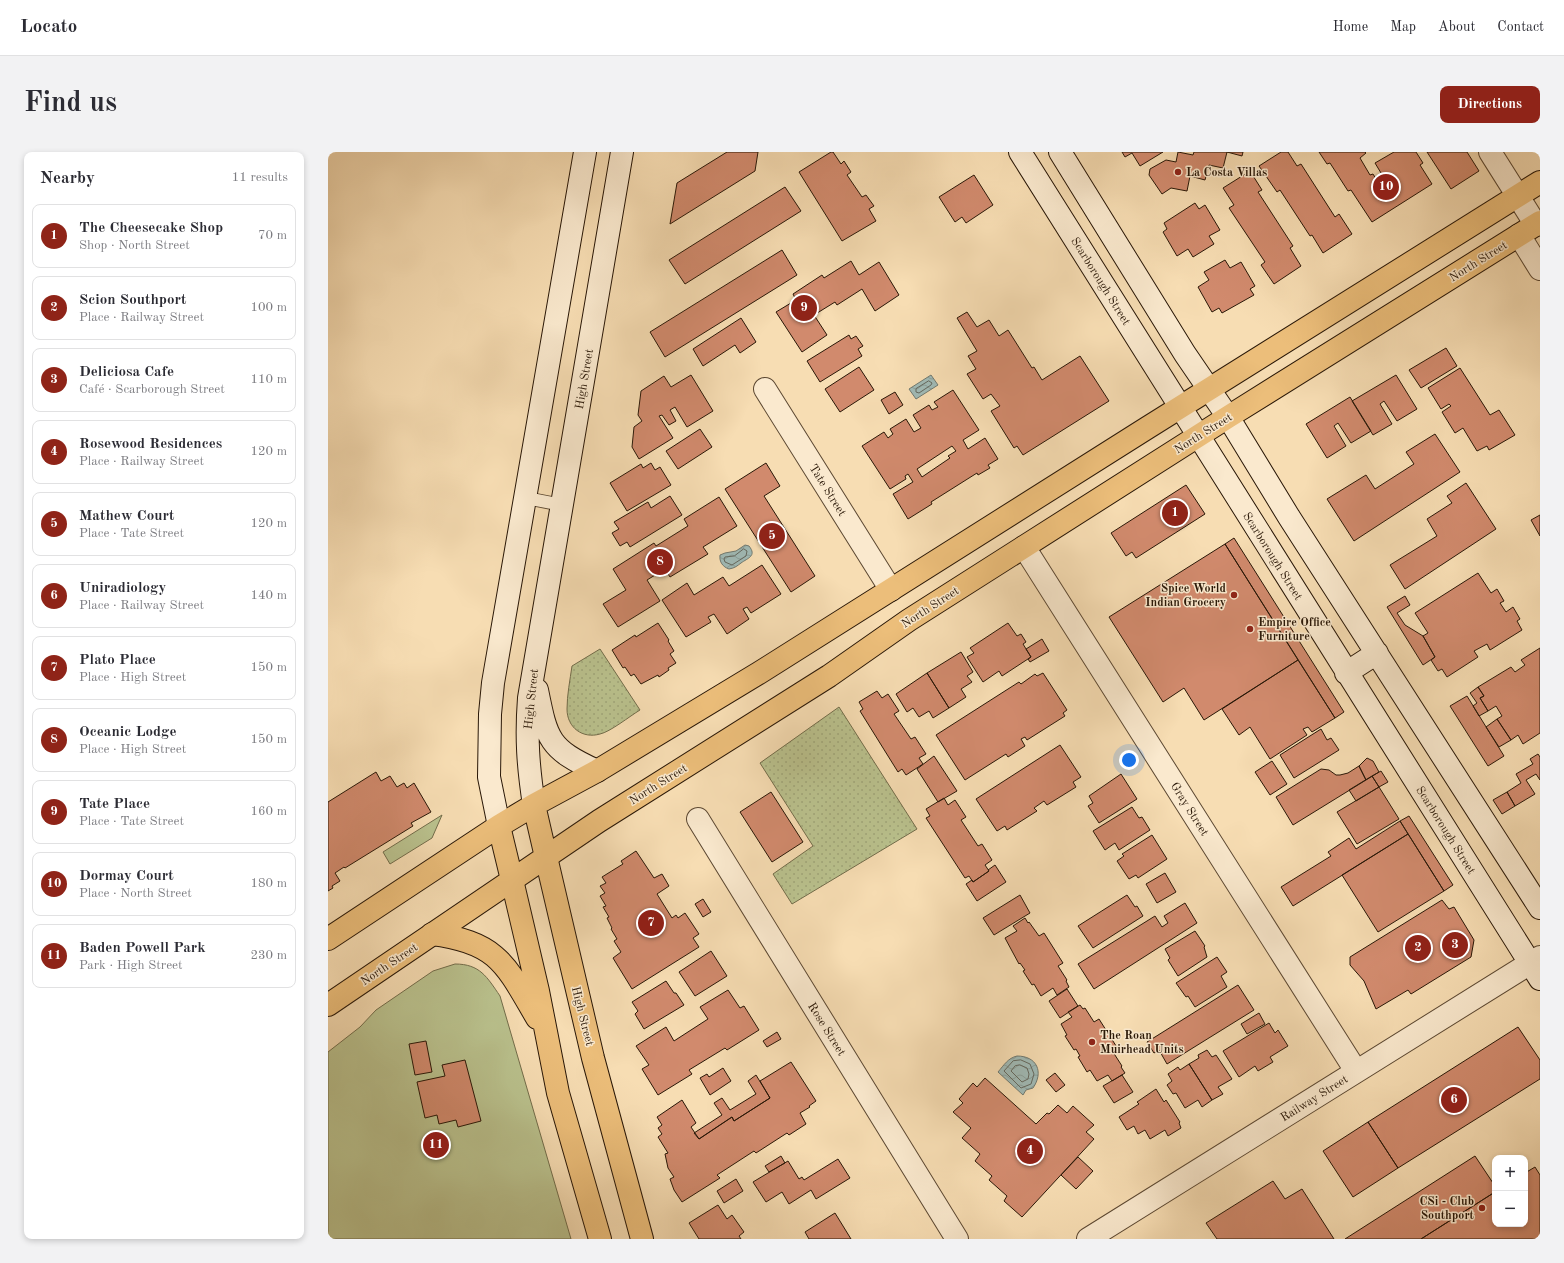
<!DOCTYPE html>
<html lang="en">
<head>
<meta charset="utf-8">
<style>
  body { margin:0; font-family:"Old Standard TT",serif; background:#f2f2f3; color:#2b2b33 }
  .controls { position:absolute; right:12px; bottom:12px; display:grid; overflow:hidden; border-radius:8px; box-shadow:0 2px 6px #0003 }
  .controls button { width:36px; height:36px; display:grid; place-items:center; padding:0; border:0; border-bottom:1px solid #e1e1e2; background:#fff; color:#2b2b33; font:20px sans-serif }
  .you { position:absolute; left:801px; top:608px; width:14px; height:14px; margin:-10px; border:3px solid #fff; border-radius:50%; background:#1a73e8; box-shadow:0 0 0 6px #1a73e833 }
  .badge { display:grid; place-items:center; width:26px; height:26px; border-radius:50%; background:#8f2418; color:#fff; font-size:13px; font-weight:700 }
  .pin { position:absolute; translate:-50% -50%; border:2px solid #fff; box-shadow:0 1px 4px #0006 }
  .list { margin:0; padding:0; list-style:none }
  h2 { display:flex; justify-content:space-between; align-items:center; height:52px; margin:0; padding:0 16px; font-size:17px }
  h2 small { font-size:13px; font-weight:400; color:#7c7c81 }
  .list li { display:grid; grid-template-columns:26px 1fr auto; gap:12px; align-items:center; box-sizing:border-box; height:64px; margin:0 8px 8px; padding:0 8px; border:1px solid #e1e1e2; border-radius:8px }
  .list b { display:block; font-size:15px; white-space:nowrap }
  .list p { margin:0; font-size:13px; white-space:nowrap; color:#7c7c81 }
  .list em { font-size:13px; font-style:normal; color:#7c7c81 }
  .map { position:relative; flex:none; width:1212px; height:1087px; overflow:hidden; border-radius:8px }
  header { display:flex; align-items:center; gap:24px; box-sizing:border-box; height:56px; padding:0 20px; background:#fff; border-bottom:1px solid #e1e1e2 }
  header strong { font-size:19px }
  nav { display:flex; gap:22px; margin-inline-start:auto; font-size:14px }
  .intro { display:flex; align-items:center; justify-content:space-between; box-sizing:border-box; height:96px; padding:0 24px }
  h1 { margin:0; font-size:28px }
  .button { padding:10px 18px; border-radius:8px; background:#8f2418; color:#fff; font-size:14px; font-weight:700 }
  main { display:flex; gap:24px; padding:0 24px }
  aside { flex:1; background:#fff; border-radius:8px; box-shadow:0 2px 6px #0003 }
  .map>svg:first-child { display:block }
  .grass { fill:url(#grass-dots); stroke:#726c4a }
  .green { fill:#bac28e; stroke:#726c4a }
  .water { fill:url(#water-waves); stroke:#707970 }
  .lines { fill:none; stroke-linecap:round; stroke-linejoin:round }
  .shore { stroke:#64685e; stroke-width:1 }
  .building { fill:#d18a6d; stroke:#291707; fill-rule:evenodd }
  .service-casing { stroke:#5c4832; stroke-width:14 }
  .minor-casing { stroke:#5c4832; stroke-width:24 }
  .secondary-casing { stroke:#291707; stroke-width:24 }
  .primary-casing { stroke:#291707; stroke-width:24 }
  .trunk-casing { stroke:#291707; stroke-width:24 }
  .service { stroke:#fae9ce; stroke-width:12 }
  .minor { stroke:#fae9ce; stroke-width:22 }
  .secondary { stroke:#fae9ce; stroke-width:22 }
  .primary { stroke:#ecbe7a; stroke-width:22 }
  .trunk { stroke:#ecbe7a; stroke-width:22 }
  .poi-dot { fill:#8f2418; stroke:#fae9ce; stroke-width:1.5 }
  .labels { text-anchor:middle; stroke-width:3; stroke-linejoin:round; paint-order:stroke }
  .poi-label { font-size:12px; font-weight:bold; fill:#291707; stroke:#fae9ce; text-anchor:start }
  .street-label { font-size:12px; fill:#291707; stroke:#fae9ce }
</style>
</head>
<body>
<header>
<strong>Locato</strong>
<nav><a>Home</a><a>Map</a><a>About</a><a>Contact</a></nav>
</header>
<div class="intro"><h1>Find us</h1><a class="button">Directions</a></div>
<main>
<aside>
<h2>Nearby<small>11 results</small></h2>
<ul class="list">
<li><span class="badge">1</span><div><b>The Cheesecake Shop</b><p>Shop · North Street</p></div><em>70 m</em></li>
<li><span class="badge">2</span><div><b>Scion Southport</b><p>Place · Railway Street</p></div><em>100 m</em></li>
<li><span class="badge">3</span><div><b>Deliciosa Cafe</b><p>Café · Scarborough Street</p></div><em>110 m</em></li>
<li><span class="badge">4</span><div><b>Rosewood Residences</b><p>Place · Railway Street</p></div><em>120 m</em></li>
<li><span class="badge">5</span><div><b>Mathew Court</b><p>Place · Tate Street</p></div><em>120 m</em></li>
<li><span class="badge">6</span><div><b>Uniradiology</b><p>Place · Railway Street</p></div><em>140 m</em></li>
<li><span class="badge">7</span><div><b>Plato Place</b><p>Place · High Street</p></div><em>150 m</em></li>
<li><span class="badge">8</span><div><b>Oceanic Lodge</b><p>Place · High Street</p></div><em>150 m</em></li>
<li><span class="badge">9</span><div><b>Tate Place</b><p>Place · Tate Street</p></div><em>160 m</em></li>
<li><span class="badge">10</span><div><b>Dormay Court</b><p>Place · North Street</p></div><em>180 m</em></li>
<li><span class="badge">11</span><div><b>Baden Powell Park</b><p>Park · High Street</p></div><em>230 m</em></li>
</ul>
</aside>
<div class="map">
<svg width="1212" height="1087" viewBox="0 0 1212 1087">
  <defs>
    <pattern id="grass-dots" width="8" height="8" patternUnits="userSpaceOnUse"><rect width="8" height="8" fill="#bac28e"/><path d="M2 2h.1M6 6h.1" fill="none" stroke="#a0a679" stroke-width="1.8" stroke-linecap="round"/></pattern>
    <pattern id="water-waves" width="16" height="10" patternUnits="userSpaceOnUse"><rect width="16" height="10" fill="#a0bab6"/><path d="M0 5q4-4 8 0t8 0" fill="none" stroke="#8a9f9b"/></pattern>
  </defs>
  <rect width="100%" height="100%" fill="#f7ddb3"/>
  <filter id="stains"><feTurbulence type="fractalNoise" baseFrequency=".005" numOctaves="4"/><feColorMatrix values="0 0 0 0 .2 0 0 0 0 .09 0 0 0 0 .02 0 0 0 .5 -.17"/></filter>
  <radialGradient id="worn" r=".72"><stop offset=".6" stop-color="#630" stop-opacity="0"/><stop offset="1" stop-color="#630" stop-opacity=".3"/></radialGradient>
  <path class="grass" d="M272 497 312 558C302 564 282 580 272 582 255 587 239 576 239 557 239 543 242 528 244 514Z
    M511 555 589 677 464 752 445 722 485 694 432 611Z"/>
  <path class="green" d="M114 663 104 686 62 712 55 700Z
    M127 812C152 812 159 825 172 844L243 1087H0V900L32 875 48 858 105 819Z"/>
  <path class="water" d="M603 223 610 233 588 247 581 237Z
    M417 393 421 394C429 404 420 406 413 411 409 414 407 416 401 417 395 415 391 410 392 403L397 401 408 399Z
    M689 904C709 904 716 920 705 936L698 938 695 943 670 920C676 913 680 906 689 904Z"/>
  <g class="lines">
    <path class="shore" d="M601 229 604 231 603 233 591 241 588 240V237Z
      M416 397 419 399 418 404 404 413 397 410 396 407 397 405 406 404Z
      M693 908 702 912 706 922 703 932 693 936 676 919 685 909Z
      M692 913 699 916 701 922 700 927 694 930 683 919 687 914Z"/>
  </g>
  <path class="building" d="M399 0H430L427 19 342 72 349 31Z
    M503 0H505L513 12 516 9 523 20 519 23 534 45 538 43 546 54 541 57 548 69 514 89 471 20Z
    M794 0H835L812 14 804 1 797 5Z
    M850 0 865 3 866 0H915L914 4 899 0 895 16 881 13 877 28 862 24 859 39 843 36 834 42 821 23 822 17 838 8 848 10Z
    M953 0H960L969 14 973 12 1007 65 1011 62 1024 82 995 101 984 83 982 84 952 38 949 40 931 14Z
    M991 0H1037L1038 1 1032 6 1042 23 1045 22 1050 30 1056 26 1047 11 1066 0H1088L1095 11 1092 13 1104 32 1044 70 1023 38 1020 39 1002 11 999 12Z
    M1099 0H1139L1151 19 1123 37Z
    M922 19 934 38 930 40 965 94 962 96 973 114 946 132 933 113 937 110 901 56 906 53 895 36Z
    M646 23 665 53 638 71 634 65 627 70 611 45Z
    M457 35 473 59 357 132 341 108Z
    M867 51 871 57 877 53 892 78 881 84 886 92 865 105 860 97 849 104 835 80 839 77 836 71Z
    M454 98 469 123 337 205 322 180Z
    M897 108 902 116 913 110 927 134 922 137 926 143 894 161 891 156 884 160 870 135 881 128 876 120Z
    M523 109 531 123 551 110 571 143 547 159 534 137 509 153 507 150 486 163 499 183 474 200 448 160 468 148 465 142 494 123 496 126Z
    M639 160 649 175 661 168 671 184 680 178 704 216 706 215 714 228 752 204 781 249 695 303 689 294 686 296 663 259 672 254 663 242 655 247 639 222 648 217 640 204 649 199 629 166Z
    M413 166 428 190 412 201 407 193 375 214 365 197Z
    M521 183 523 187 528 184 535 194 530 197 534 204 492 230 479 209Z
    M1118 196 1129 214 1093 236 1081 218Z
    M531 215 546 238 512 260 497 237Z
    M1132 216 1162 263 1171 258 1187 283 1161 298 1159 294 1149 299 1135 276 1127 281 1114 260 1123 254 1121 252 1113 257 1100 236Z
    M363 223 385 259 359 275 347 255 342 258 348 269 341 273 334 263 331 264 345 286 311 307 304 295 306 275 314 269 310 263 313 239 336 224 343 235Z
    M1068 223 1089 257 1069 269 1056 249 1052 252 1064 272 1045 283 1024 249Z
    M625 238 651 278 635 288 640 297 657 286 670 307 660 313 662 316 650 323 649 321 603 350 604 352 580 367 565 342 585 330 580 322 577 324 578 327 562 337 534 294 556 280 560 286 565 282 562 277 578 267 586 280 593 276 585 263 601 253 604 258 610 255 606 250ZM624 294 628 299 620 304 622 306 594 325 589 317Z
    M567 240 575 253 561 262 553 248Z
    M1022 245 1043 279 1023 291 1010 271 1006 274 1018 294 999 306 978 272Z
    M372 277 384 295 350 317 338 299Z
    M1107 282 1132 320 1026 389 999 347 1038 323 1047 337 1086 312 1078 300Z
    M323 311 327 318 332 315 343 333 299 359 282 331 313 312 315 316Z
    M438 311 452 334 436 344 487 424 463 440 397 337Z
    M1138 331 1168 377 1077 437 1062 413 1109 384 1099 367 1124 351 1119 344Z
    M858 333 877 362 808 406 804 400 798 404 783 381Z
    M342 344 354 363 302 395 299 390 292 394 284 381 291 377 286 370 320 350 323 356Z
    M391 345 409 374 375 395 380 402 342 425 337 417 319 428 332 449 290 475 275 452 298 438 285 417 326 391 328 394 360 374 356 367Z
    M1212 363V384L1203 368Z
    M906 386 1016 560 1007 566 897 392Z
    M897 392 970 508 876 568 856 536 835 550 781 465Z
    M434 413 453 442 423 461 419 455 415 457 421 467 399 482 386 462 380 465 383 470 358 485 334 448 359 431 366 443 395 425 401 434Z
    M1150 421 1163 441 1169 437 1176 449 1172 451 1178 460 1185 455 1192 467 1189 469 1194 478 1162 498 1159 492 1146 499 1150 505 1119 525 1114 517 1110 519 1103 508 1107 505 1095 484 1100 481 1087 461Z
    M1077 444 1082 453 1069 461 1077 473 1095 484 1107 505 1095 513 1059 455Z
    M330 471 341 488 340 489 346 499 342 502 348 511 340 516 341 518 331 525 330 523 313 532 306 522 303 524 297 515 295 516 284 498 307 483 308 485Z
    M680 471 689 484 693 482 698 490 695 492 703 505 674 524 671 519 655 530 639 505 646 501 642 496Z
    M714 487 721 499 702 510 700 507 703 505 698 497Z
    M1212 496V581L1195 592 1190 583 1183 588 1169 567 1174 564 1168 554 1160 559 1152 546 1156 544 1150 535 1183 515 1187 520 1197 513 1193 508Z
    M633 500 645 520 639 524 644 530 633 537 638 545 621 556 599 521Z
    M970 508 1007 566 984 580 980 575 975 577 979 583 942 607 922 575 911 583 894 557Z
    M599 521 621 556 605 566 601 559 591 565 585 556 579 560 568 542Z
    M715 521 739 558 735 561 737 564 699 588 697 585 693 587 697 594 680 605 678 602 637 628 608 583 691 530 693 532 707 522 709 524Z
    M1150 535 1156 544 1152 546 1160 559 1151 564 1145 554 1149 551 1142 541Z
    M549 539 554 546 560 542 571 559 566 562 583 587 587 585 598 602 591 606 595 612 578 623 574 617 570 620 532 559 535 557 531 550Z
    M1139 544 1176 604 1160 614 1122 554Z
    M1169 567 1183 588 1171 595 1158 575Z
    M993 577 999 588 1003 586 1011 598 966 626 952 603Z
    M732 593 753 625 745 630 748 635 719 653 716 649 706 656 709 659 679 678 677 674 669 679 648 647Z
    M1210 602 1212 605V628L1208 622 1198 628 1207 642 1187 654 1179 640 1193 631 1188 622 1205 612 1202 607Z
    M606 604 629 639 610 650 589 617Z
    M1039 606 1045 609 1051 620 1038 628 1031 614Z
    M944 609 959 632 942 643 927 620Z
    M1031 614 1038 628 965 673 948 645 993 617 1001 618 1008 623H1012L1020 621Z
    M1053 619 1060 630 1051 635 1044 624Z
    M48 620 53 629 62 624 69 635 76 631 79 636 86 631 103 660 83 671 85 674 17 716 16 715 7 721 12 729 4 734 5 736 0 739V650Z
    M793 622 809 647 771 671 760 654 765 651 761 644Z
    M1044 624 1051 635 1028 649 1021 638Z
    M1051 635 1071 667 1029 692 1009 660Z
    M443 640 475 690 444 710 412 660Z
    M1179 640 1187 654 1174 662 1165 648Z
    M616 646 620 653 627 648 638 665 633 668 650 694 654 692 664 708 657 713 661 719 645 730 641 724 637 726 598 666 602 664 598 657Z
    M804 655 811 666 814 665 822 678 791 698 787 691 777 698 765 679Z
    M1081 664 1125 733 1116 739 1072 669Z
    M1072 669 1080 682 965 754 953 735 1003 704 1000 700 1021 686 1028 697Z
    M1080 682 1116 739 1050 780 1014 723Z
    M824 683 839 707 810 726 808 723 801 727 789 709 796 704 794 702Z
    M308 699 326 726 334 722 341 734 329 742 344 766 348 763 350 766 357 761 371 782 365 786 371 795 304 837 285 806 293 800 286 789 289 787 283 777 284 776 279 766 281 765 275 755 278 754 272 744 277 741 272 734 278 731 274 725 295 712 293 709Z
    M667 713 678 730 649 749 638 732 644 728 645 730 661 719 660 718Z
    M837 721 848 740 829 751 818 732Z
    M692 743 702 761 666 783 655 766Z
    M799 743 807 755 809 754 815 764 765 796 750 774Z
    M375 747 383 760 375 765 367 752Z
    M1114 748 1121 757 1126 755 1146 788 1143 805 1083 842 1080 838 1048 857 1036 829 1022 813V805Z
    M857 751 869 771 766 837 750 812 827 764 834 775 840 771 836 764Z
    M697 766 700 771 701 770 711 784 716 781 735 811 730 814 739 828 738 829 741 835 729 843 725 836 713 844 706 832 704 833 695 819 697 818 692 811 691 812 677 786 689 779 685 774Z
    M867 779 877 794 876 795 879 805 850 824 840 808 842 806 837 797Z
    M383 799 399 824 367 844 351 820Z
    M889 805 899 820 893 824 899 835 867 855 860 844 858 845 848 831Z
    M338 829 346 841H348L356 853 316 877 307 862 310 859 304 850Z
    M910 833 926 858 839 912 831 898 826 901 819 890Z
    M739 837 750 854 732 866 721 849Z
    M400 838 412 856 416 854 431 878 399 898 397 896 361 918 364 922 330 943 314 917 321 913 308 894 338 875 346 889 380 867 372 855Z
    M752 853 755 857 757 856 766 870 771 867 790 897 785 900 794 914 793 915 797 921 784 929 780 923 769 929 762 918 759 920 750 905 752 904 748 897 746 898 737 884 739 883 733 872 744 865 740 860Z
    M931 861 937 872 919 882 913 872Z
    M941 871 947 881 950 878 960 894 942 905 945 910 930 919 927 914 911 925 895 899Z
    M1190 875 1212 908V927L1070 1016 1040 970Z
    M449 880 453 887 439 895 435 889Z
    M98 889 104 920 87 923 81 892Z
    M879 898 884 905 888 903 904 927 890 935 895 942 884 948 861 912 871 906 870 903Z
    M137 908 153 969 130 975 128 968 111 972 109 963 97 966 89 930 117 924 114 913Z
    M463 910 488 949 481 954 482 955 472 961 478 972 461 983 459 981 428 1001 426 999 389 1023 392 1026 354 1050 346 1038 342 1027 346 1025 340 1016 337 1002 340 1001 330 985 334 982 330 976 334 973 329 965 354 948 368 971 363 975 371 987 404 965 406 969 442 946 432 929Z
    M861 912 884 948 874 955 870 948 857 956 848 941 845 942 839 933 844 929 840 922 850 915 852 918Z
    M395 916 403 929 382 943 372 926 379 922 381 925Z
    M727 921 737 933 728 940 718 928Z
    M428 923 442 946 406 969 404 965 371 987 366 981 394 963 386 951 394 946 402 958 428 942 420 929Z
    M794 923 805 940 786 951 775 934Z
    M657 926 708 972 719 961 721 962 730 953 739 961 745 954 766 973 758 980 766 987 694 1065 676 1049 679 1044 661 1028 664 1024 647 1009 652 1002 634 986 643 976 625 960 635 951 631 947 645 931 649 935Z
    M828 937 836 950 838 948 852 970 851 971 853 976 840 984 837 978 822 987 817 978 810 982 806 974 799 978 791 965 811 952 809 950Z
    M1040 970 1070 1016 1025 1045 995 999Z
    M453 1004 457 1011 441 1020 437 1014Z
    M1147 1004 1167 1034V1040L1093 1087H1017Z
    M750 1005 765 1019 748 1037 733 1023Z
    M510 1007 522 1026 488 1047 483 1038 461 1052 454 1040 438 1050 425 1030 460 1009 471 1027 474 1025 476 1028Z
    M1207 1015 1212 1023V1087H1093L1167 1040V1072H1197V1021Z
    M408 1027 415 1039 396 1051 389 1039Z
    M945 1029 957 1047 974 1037 1006 1087H889L878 1071Z
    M390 1053 399 1067 404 1063 416 1080 411 1084 413 1087H371L361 1071Z
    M507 1061 523 1087H481L477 1080Z"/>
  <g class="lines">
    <defs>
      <path id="service" d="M198 346 234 353"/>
      <path id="minor" d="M1162 0 1208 73
        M1191 83 1212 117
        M437 237 563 438
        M696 395 1028 919
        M370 667 629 1087
        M760 1087 1212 805"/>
      <path id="secondary" d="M692 0 1212 827
        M732 0 857 202 900 265 961 365 1212 756
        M1018 521 1049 501
        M209 538C219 588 221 597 269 619
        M206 653C200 614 198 585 201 546L294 0
        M171 674 161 625 162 562 165 531 257 0"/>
      <path id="primary" d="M218 705 265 906 314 1087
        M184 728 210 839 230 941 272 1087
        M104 782C170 790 178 813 209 866"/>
      <path id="trunk" d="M206 653 218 705
        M171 674 184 728
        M0 787 171 674 206 653 269 619 431 521 819 276 1212 30
        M0 853 271 669 501 524 581 468 900 265 1212 70"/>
    </defs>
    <use href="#service" class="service-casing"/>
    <use href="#minor" class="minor-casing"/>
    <use href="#secondary" class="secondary-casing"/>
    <use href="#primary" class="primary-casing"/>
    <use href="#trunk" class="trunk-casing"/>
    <use href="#service" class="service"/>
    <use href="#minor" class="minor"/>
    <use href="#secondary" class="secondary"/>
    <use href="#primary" class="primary"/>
    <use href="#trunk" class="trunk"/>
  </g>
  <g class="poi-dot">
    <circle cx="850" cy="20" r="4"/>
    <circle cx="906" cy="443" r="4"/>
    <circle cx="922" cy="477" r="4"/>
    <circle cx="764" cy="890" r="4"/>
    <circle cx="1154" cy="1056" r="4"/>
  </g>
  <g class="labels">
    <g class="poi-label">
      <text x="858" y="24">La Costa Villas</text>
      <text x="898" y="440" text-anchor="end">Spice World<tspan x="898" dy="14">Indian Grocery</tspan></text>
      <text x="930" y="474">Empire Office<tspan x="930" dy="14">Furniture</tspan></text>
      <text x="772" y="887">The Roan<tspan x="772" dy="14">Muirhead Units</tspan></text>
      <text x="1146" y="1053" text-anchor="end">CSi - Club<tspan x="1146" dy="14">Southport</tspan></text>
    </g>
    <g class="street-label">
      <text transform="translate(1150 109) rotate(-32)" y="4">North Street</text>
      <text transform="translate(773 129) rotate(58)" y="4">Scarborough Street</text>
      <text transform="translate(256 227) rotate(-80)" y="4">High Street</text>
      <text transform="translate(875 281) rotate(-32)" y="4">North Street</text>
      <text transform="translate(500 338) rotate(58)" y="4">Tate Street</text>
      <text transform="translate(945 404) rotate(58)" y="4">Scarborough Street</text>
      <text transform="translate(602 455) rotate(-33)" y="4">North Street</text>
      <text transform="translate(203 547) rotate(-84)" y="4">High Street</text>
      <text transform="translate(330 632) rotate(-32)" y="4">North Street</text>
      <text transform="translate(862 657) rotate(58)" y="4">Gray Street</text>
      <text transform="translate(1118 678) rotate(58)" y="4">Scarborough Street</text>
      <text transform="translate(61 812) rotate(-34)" y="4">North Street</text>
      <text transform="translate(255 864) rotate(76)" y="4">High Street</text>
      <text transform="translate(499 877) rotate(58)" y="4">Rose Street</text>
      <text transform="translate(986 946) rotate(-32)" y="4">Railway Street</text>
    </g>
  </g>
  <rect width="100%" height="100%" filter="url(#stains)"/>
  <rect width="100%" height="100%" fill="url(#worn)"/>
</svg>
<div class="controls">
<button>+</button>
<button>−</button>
</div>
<div class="you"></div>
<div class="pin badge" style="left:847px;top:361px">1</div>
<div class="pin badge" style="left:1090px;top:796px">2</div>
<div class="pin badge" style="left:1127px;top:793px">3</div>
<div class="pin badge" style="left:702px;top:999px">4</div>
<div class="pin badge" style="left:444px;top:384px">5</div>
<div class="pin badge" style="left:1126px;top:948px">6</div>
<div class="pin badge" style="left:323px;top:771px">7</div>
<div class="pin badge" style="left:332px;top:410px">8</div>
<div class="pin badge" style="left:476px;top:156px">9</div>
<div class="pin badge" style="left:1058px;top:35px">10</div>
<div class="pin badge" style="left:108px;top:993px">11</div>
</div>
</main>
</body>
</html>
